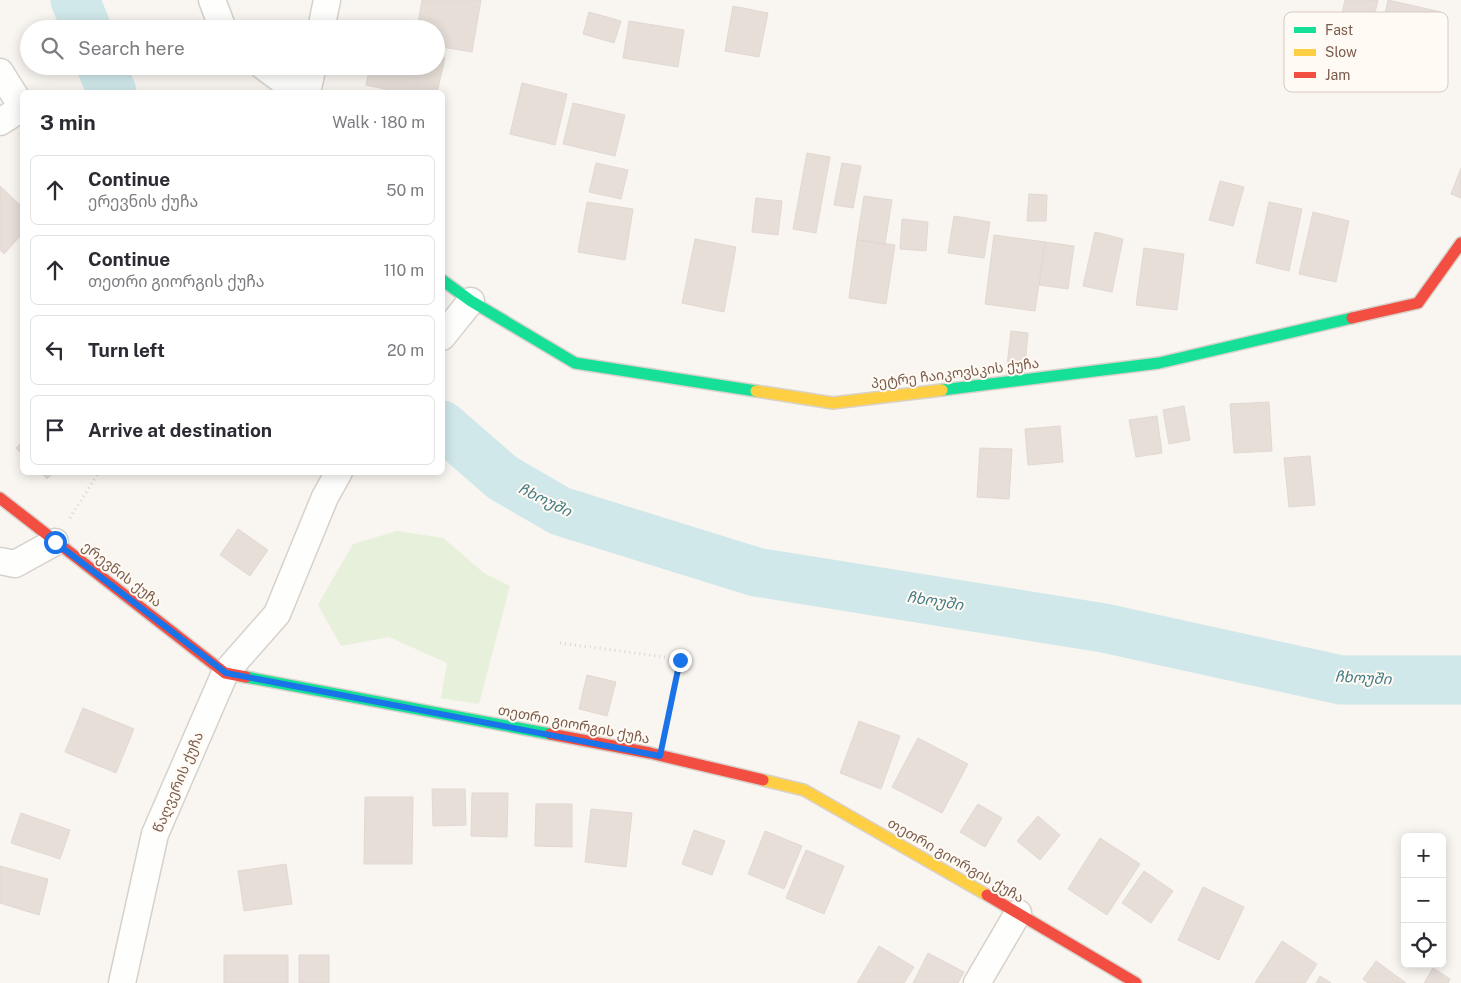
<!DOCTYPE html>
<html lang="en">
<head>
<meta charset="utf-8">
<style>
  body { margin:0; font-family:"Public Sans","Noto Sans Georgian",sans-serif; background:#f2f2f3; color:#2b2b33 }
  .controls { position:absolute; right:15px; bottom:15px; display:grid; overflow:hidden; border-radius:8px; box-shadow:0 2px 12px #0003 }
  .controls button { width:45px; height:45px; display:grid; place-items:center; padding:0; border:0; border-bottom:1px solid #e1e1e2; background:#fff; color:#2b2b33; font:25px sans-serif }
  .stop { position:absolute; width:15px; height:15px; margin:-11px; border:4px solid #1a73e8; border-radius:50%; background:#fff }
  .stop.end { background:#1a73e8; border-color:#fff; box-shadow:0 1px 5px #0008 }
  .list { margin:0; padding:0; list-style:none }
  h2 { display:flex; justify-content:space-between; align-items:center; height:65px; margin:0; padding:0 20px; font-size:21px }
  h2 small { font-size:16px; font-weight:400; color:#7c7c81 }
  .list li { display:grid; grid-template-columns:32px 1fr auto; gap:15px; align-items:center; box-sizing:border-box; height:70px; margin:0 10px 10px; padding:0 10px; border:1px solid #e1e1e2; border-radius:8px }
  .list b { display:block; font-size:19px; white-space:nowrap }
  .list p { margin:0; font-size:16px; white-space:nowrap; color:#7c7c81 }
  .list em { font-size:16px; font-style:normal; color:#7c7c81 }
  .icon { flex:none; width:28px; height:28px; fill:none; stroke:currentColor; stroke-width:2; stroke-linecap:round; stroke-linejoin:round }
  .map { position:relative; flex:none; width:1461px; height:983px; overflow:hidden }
  .search { position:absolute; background:#fff; box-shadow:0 2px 12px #0003; left:20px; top:20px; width:425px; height:55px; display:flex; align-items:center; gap:12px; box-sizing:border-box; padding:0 18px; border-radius:28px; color:#7c7c81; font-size:19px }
  .panel { position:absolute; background:#fff; box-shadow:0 2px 12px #0003; left:20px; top:90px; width:425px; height:385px; border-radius:8px }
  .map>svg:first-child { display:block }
  .green { fill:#e7f0db }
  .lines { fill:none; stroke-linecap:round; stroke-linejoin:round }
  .river { stroke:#d0e8ea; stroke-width:49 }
  .building { fill:#e6ded7; stroke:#e2d8d2 }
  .street-casing { stroke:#d7d1cb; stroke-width:29 }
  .fast-casing { stroke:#d9d2cb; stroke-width:14 }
  .slow-casing { stroke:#d9d2cb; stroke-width:14 }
  .jam-casing { stroke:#d9d2cb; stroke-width:14 }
  .path { stroke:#dcd5d0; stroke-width:3; stroke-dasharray:1 4; stroke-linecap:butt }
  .street { stroke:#fefefd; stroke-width:26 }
  .fast { stroke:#16e098; stroke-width:11 }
  .slow { stroke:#ffcf43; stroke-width:11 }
  .jam { stroke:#f24e42; stroke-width:11 }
  .route { stroke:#1a73e8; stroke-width:6 }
  .labels { text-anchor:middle; stroke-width:4; stroke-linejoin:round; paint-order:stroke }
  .street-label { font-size:14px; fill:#7a5c4d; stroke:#fffaf3 }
  .water-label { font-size:15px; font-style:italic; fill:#437c86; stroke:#fffaf3 }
  .key { fill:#fffaf3; stroke:#d7cbc1; stroke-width:1 }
  .key-label { font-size:14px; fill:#7a5c4d }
</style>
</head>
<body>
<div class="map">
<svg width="1461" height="983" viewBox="0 0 1461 983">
  <rect width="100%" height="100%" fill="#f9f5f0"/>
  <path class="green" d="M397 531 443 538 484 573 510 586 479 704 441 698 447 663 389 637 341 646 318 605 353 544Z"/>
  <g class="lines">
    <path class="river" d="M75 0 87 29
      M101 66 112 92
      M442 425 503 478 560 511 756 572 1104 628 1341 680H1461"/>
  </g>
  <path class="building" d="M422 0H481L472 52 436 46V29H417Z
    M1345 0H1378L1372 25 1341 18Z
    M1388 0 1441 12 1432 53 1379 41Z
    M733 6 768 13 759 57 725 51Z
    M589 12 621 21 614 43 583 34Z
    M629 21 684 30 678 67 623 58Z
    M436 56 445 58 437 92H399L366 85 370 66H436Z
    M522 83 567 94 555 145 510 134Z
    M573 103 625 115 615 156 563 144Z
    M807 153 830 157 816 233 793 229Z
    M596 163 628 170 621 199 589 192Z
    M842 163 861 166 853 208 834 205Z
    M1461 168V198L1451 194Z
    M1220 181 1244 187 1233 226 1209 220Z
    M0 186 22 207V234L4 254 0 250Z
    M1029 194 1047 195 1046 221H1027Z
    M864 196 892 200 885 244 857 240Z
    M756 198 782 201 778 235 752 232Z
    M587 202 633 209 625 260 578 252Z
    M1269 202 1302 209 1289 271 1256 263Z
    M1313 212 1349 221 1336 282 1299 274Z
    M954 216 990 222 984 258 948 253Z
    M902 219 928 222 926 251 900 249Z
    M1095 232 1123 239 1112 292 1083 286Z
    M994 235 1045 242 1035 311 985 304Z
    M695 239 736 247 724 312 682 303Z
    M857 240 895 245 886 304 849 298Z
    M1045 242 1074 246 1068 289 1039 285Z
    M1144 248 1184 254 1177 310 1136 305Z
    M1011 331 1028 333 1024 375 1006 374Z
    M1269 402 1272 451 1234 453 1230 404Z
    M1184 406 1190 440 1169 444 1163 410Z
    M1157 416 1162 453 1136 457 1129 420Z
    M1060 426 1063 462 1028 465 1025 429Z
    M22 442V455L16 448Z
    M980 448 1012 449 1009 499 977 497Z
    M1310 456 1315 505 1289 507 1284 458Z
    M41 472H54L47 479Z
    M238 529 268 550 250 576 220 555Z
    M587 675 616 682 607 716 579 709Z
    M83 708 134 729 116 773 65 752Z
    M859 721 900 736 881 789 840 773Z
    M918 738 968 764 942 813 892 787Z
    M432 789H465L466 825 433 826Z
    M472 793H508L507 837 471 836Z
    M365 797H413L412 864H364Z
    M536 804H572V847L535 846Z
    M978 804 1002 818 985 847 960 832Z
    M591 809 632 813 626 867 585 862Z
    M21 813 70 830 60 859 11 843Z
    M1038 816 1060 835 1040 860 1017 841Z
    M694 830 725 841 712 875 682 864Z
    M765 831 802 846 784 889 748 874Z
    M1100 838 1140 864 1107 915 1068 889Z
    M806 850 844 866 824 914 786 898Z
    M286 864 292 904 244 911 238 871Z
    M0 866 48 879 39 915 0 903Z
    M1144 871 1173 891 1151 923 1122 903Z
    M1203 887 1244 907 1219 960 1178 940Z
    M1282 941 1317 964 1305 983H1255Z
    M879 946 914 967 904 983H857Z
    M928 953 964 972 958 983H913Z
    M224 955H288V983H224Z
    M299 955H329V983H299Z
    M1376 961 1406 983H1368L1363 979Z
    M1433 968 1450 979 1448 983H1424Z
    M1320 976 1331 983H1316Z"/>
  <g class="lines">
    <defs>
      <path id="street" d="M212 0 223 29
        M321 29 327 0
        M263 66 298 92
        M0 72 22 107
        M307 92 313 66
        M0 122 22 108
        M442 337 471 301
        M0 561 15 564 55 542
        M122 983 155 834 225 673 277 614 325 497 339 472
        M977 983 1018 913"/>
      <path id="fast" d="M442 280 471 301 575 363 756 391
        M942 390 1159 363 1352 318
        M246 677 550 734"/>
      <path id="slow" d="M756 391 833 403 942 390
        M763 780 804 790 987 895"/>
      <path id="jam" d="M1352 318 1418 303 1461 243
        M0 498 225 673 246 677
        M550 734 650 753 763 780
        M987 895 1136 983"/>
    </defs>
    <use href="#street" class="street-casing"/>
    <use href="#fast" class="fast-casing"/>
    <use href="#slow" class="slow-casing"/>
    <use href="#jam" class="jam-casing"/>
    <path class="path" d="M70 518 99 472
      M560 643 680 659 665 729"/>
    <use href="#street" class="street"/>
    <use href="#fast" class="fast"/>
    <use href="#slow" class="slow"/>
    <use href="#jam" class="jam"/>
  </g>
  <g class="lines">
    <path class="route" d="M55 542 226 673 660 756 680 660"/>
  </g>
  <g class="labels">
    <g class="street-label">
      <text transform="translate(955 373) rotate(-7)" y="5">პეტრე ჩაიკოვსკის ქუჩა</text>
      <text transform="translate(122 574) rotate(38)" y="5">ერევნის ქუჩა</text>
      <text transform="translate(574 724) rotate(11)" y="5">თეთრი გიორგის ქუჩა</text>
      <text transform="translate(178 782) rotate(-67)" y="5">წაღვერის ქუჩა</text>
      <text transform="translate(956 860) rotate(30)" y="5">თეთრი გიორგის ქუჩა</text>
    </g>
    <g class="water-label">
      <text transform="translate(545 500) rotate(26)" y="5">ჩხოუში</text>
      <text transform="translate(935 601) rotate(9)" y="5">ჩხოუში</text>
      <text transform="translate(1363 678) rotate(3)" y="5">ჩხოუში</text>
    </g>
  </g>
  <rect x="1284" y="12" width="164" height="80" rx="8" class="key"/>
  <rect x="1294" y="27" width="22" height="6" fill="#16e098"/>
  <rect x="1294" y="49" width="22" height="7" fill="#ffcf43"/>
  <rect x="1294" y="72" width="22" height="6" fill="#f24e42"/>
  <g class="key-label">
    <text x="1325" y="35">Fast</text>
    <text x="1325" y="57">Slow</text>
    <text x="1325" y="80">Jam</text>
  </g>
</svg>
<div class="controls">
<button>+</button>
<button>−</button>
<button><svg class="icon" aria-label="locate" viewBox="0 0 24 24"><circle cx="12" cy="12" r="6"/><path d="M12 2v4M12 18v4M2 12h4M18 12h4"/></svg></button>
</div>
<div class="stop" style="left:55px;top:542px"></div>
<div class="stop end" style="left:680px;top:660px"></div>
<div class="search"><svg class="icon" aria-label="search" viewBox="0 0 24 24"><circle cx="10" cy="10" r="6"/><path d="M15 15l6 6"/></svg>Search here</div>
<section class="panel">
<h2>3 min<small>Walk · 180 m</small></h2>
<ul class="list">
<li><svg class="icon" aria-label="ahead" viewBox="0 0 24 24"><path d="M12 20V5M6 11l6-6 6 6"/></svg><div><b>Continue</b><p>ერევნის ქუჩა</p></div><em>50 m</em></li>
<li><svg class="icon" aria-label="ahead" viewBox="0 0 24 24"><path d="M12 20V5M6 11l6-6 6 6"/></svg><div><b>Continue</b><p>თეთრი გიორგის ქუჩა</p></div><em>110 m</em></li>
<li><svg class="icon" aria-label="left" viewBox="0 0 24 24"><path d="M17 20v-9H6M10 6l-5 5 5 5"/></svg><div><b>Turn left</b></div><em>20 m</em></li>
<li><svg class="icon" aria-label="arrive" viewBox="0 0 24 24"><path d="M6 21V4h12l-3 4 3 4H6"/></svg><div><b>Arrive at destination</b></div></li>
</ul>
</section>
</div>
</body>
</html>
